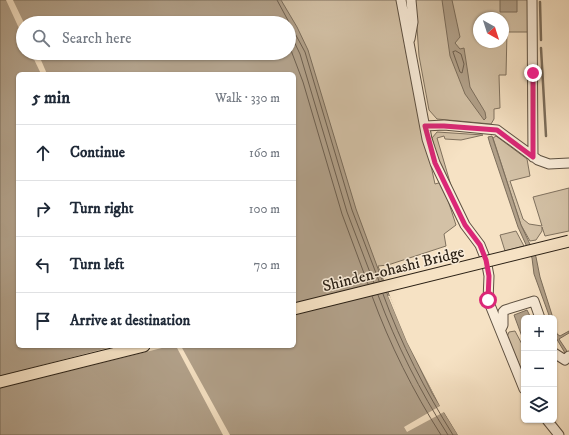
<!DOCTYPE html>
<html lang="en">
<head>
<meta charset="utf-8">
<style>
  body { margin:0; font-family:"IM FELL DW Pica",serif; background:#f2f2f3; color:#1f2937 }
  .controls { position:absolute; right:12px; bottom:12px; display:grid; overflow:hidden; border-radius:6px; box-shadow:0 1px 3px #0004 }
  .controls button { width:36px; height:36px; display:grid; place-items:center; padding:0; border:0; border-bottom:1px solid #e0e1e3; background:#fff; color:#1f2937; font:20px sans-serif }
  .compass { position:absolute; left:473px; top:12px; width:36px; height:36px; border-radius:50%; background:#fff; box-shadow:0 1px 3px #0004; rotate:141deg }
  .stop { position:absolute; width:12px; height:12px; margin:-9px; border:3px solid #db2777; border-radius:50%; background:#fff }
  .stop.end { background:#db2777; border-color:#fff; box-shadow:0 1px 4px #0008 }
  .list { margin:0; padding:0; list-style:none }
  h2 { display:flex; justify-content:space-between; align-items:center; height:52px; margin:0; padding:0 16px; font-size:17px }
  h2 small { font-size:13px; font-weight:400; color:#747a83 }
  .list li { display:grid; grid-template-columns:26px 1fr auto; gap:12px; align-items:center; box-sizing:border-box; height:56px; padding:0 16px; border-top:1px solid #e0e1e3 }
  .list b { display:block; font-size:15px; white-space:nowrap }
  .list em { font-size:13px; font-style:normal; color:#747a83 }
  .icon { flex:none; width:22px; height:22px; fill:none; stroke:currentColor; stroke-width:2; stroke-linecap:round; stroke-linejoin:round }
  .map { position:relative; flex:none; width:569px; height:435px; overflow:hidden }
  .search { position:absolute; background:#fff; box-shadow:0 1px 3px #0004; left:16px; top:16px; width:280px; height:44px; display:flex; align-items:center; gap:10px; box-sizing:border-box; padding:0 14px; border-radius:22px; color:#747a83; font-size:15px }
  .panel { position:absolute; background:#fff; box-shadow:0 1px 3px #0004; left:16px; top:72px; width:280px; height:276px; border-radius:6px }
  .map>svg:first-child { display:block }
  .green { fill:#d3c1a6; stroke:#7f715e; fill-rule:evenodd }
  .water { fill:#b1a089; stroke:#7b6d5b; fill-rule:evenodd }
  .pier { fill:#f6e2c4 }
  .lines { fill:none; stroke-linecap:round; stroke-linejoin:round }
  .shore { stroke:#6e6050; stroke-width:1 }
  .stream { stroke:#7b6d5b; stroke-width:2.5 }
  .minor-casing { stroke:#5e5142; stroke-width:11 }
  .major-casing { stroke:#2b2116; stroke-width:13 }
  .minor { stroke:#f9ecd9; stroke-width:9 }
  .major { stroke:#f6e2c4; stroke-width:11 }
  .major-bridge-casing { stroke:#2b2116; stroke-width:13; stroke-linecap:butt }
  .major-bridge { stroke:#f6e2c4; stroke-width:11 }
  .route { stroke:#db2777; stroke-width:5 }
  .labels { text-anchor:middle; stroke-width:3; stroke-linejoin:round; paint-order:stroke }
  .street-label { font-size:16px; fill:#2b2116; stroke:#f9ecd9 }
</style>
</head>
<body>
<div class="map">
<svg width="569" height="435" viewBox="0 0 569 435">
  <rect width="100%" height="100%" fill="#f6e2c4"/>
  <filter id="stains"><feTurbulence type="fractalNoise" baseFrequency=".005" numOctaves="4"/><feColorMatrix values="0 0 0 0 .2 0 0 0 0 .09 0 0 0 0 .02 0 0 0 .5 -.17"/></filter>
  <radialGradient id="worn" r=".72"><stop offset=".6" stop-color="#630" stop-opacity="0"/><stop offset="1" stop-color="#630" stop-opacity=".3"/></radialGradient>
  <path class="green" d="M257 0H397L406 52 435 184 442 182 456 225 444 234 446 246 388 265 378 266 407 342 440 406 432 411 294 74 289 53V23Z
    M415 0H528L529 32H507L506 75H499L500 108 494 109V119L491 124 437 119 429 110 419 56ZM479 18H503V42H479Z
    M437 132 483 135 461 140 445 139 444 136 437 138 452 189 438 161 432 138Z
    M496 136 527 159 530 176 510 181 523 219 529 224 542 226 533 197 569 188V231L545 236 542 227V231L536 240 530 241 521 225 493 138Z
    M516 231 524 246 505 251 500 235Z
    M515 331 524 348V375L507 337 509 332Z"/>
  <path class="water" d="M0 0H281L297 27 308 50 356 209 388 296 407 342 432 393 458 435H0ZM23 23H289V53H23ZM18 74H294V346H18Z
    M442 0H452L460 37 455 43 460 49 464 48 470 87 485 112 486 118 484 120 465 94 450 56Z
    M500 0H517V12H500Z
    M492 136 521 225 536 257 540 277 553 318H550L534 274 532 258 518 227 490 144 488 137Z
    M527 310 531 318H524V342L514 315Z
    M554 322 557 334 560 336 569 331V333L559 339 567 351 565 353 555 336Z"/>
  <path class="pier" d="M6 0H13L24 23 23 37Z
    M31 53H38L47 74H41Z
    M388 296H390L409 341 434 392 460 435H458L444 412 407 432 404 427 440 406 407 342Z
    M115 346H170L0 388V376Z
    M176 346H181L230 435H223Z"/>
  <g class="lines">
    <path class="shore" d="M277 0 305 52 352 210 379 281
      M289 31 300 54 347 212 374 283
      M289 45 303 82 342 214 368 284
      M456 51 461 54 464 64 462 73 460 72 453 52Z
      M383 294C401 344 425 390 453 435
      M378 295C396 344 420 391 448 435
      M372 296C390 345 413 391 441 435"/>
    <path class="stream" d="M540 2 541 40
      M541 48 546 136"/>
    <defs>
      <path id="minor" d="M401 0 427 139 435 163 465 225 480 245 486 260 489 276 488 300 524 389
        M532 0 533 157
        M410 39 413 22 411 0
        M425 126 444 125 497 130 538 160 549 164 569 163
        M501 329 503 325V312L505 310 534 301 540 318
        M554 353 565 360 569 356
        M547 420 559 435"/>
      <path id="major" d="M0 382 144 346"/>
    </defs>
    <use href="#minor" class="minor-casing"/>
    <use href="#major" class="major-casing"/>
    <use href="#minor" class="minor"/>
    <use href="#major" class="major"/>
    <defs>
      <path id="major-bridge" d="M294 309 569 241"/>
    </defs>
    <use href="#major-bridge" class="major-bridge-casing"/>
    <use href="#major-bridge" class="major-bridge"/>
  </g>
  <g class="lines">
    <path class="route" d="M488 300 489 276 486 260 480 245 465 225 435 163 425 126H444L497 130 533 157V73"/>
  </g>
  <g class="labels">
    <g class="street-label">
      <text transform="translate(393 268) rotate(-14)" y="6">Shinden-ohashi Bridge</text>
    </g>
  </g>
  <rect width="100%" height="100%" filter="url(#stains)"/>
  <rect width="100%" height="100%" fill="url(#worn)"/>
</svg>
<div class="controls">
<button>+</button>
<button>−</button>
<button><svg class="icon" aria-label="layers" viewBox="0 0 24 24"><path d="M12 4l9 5-9 5-9-5zM3 14l9 5 9-5"/></svg></button>
</div>
<svg class="compass" viewBox="-18 -18 36 36"><path d="M0-13l5 13h-10z" fill="#e53935"/><path d="M0 13l5-13h-10z" fill="#747a83"/></svg>
<div class="stop" style="left:488px;top:300px"></div>
<div class="stop end" style="left:533px;top:73px"></div>
<div class="search"><svg class="icon" aria-label="search" viewBox="0 0 24 24"><circle cx="10" cy="10" r="6"/><path d="M15 15l6 6"/></svg>Search here</div>
<section class="panel">
<h2>5 min<small>Walk · 330 m</small></h2>
<ul class="list">
<li><svg class="icon" aria-label="ahead" viewBox="0 0 24 24"><path d="M12 20V5M6 11l6-6 6 6"/></svg><div><b>Continue</b></div><em>160 m</em></li>
<li><svg class="icon" aria-label="right" viewBox="0 0 24 24"><path d="M7 20v-9h11M14 6l5 5-5 5"/></svg><div><b>Turn right</b></div><em>100 m</em></li>
<li><svg class="icon" aria-label="left" viewBox="0 0 24 24"><path d="M17 20v-9H6M10 6l-5 5 5 5"/></svg><div><b>Turn left</b></div><em>70 m</em></li>
<li><svg class="icon" aria-label="arrive" viewBox="0 0 24 24"><path d="M6 21V4h12l-3 4 3 4H6"/></svg><div><b>Arrive at destination</b></div></li>
</ul>
</section>
</div>
</body>
</html>
